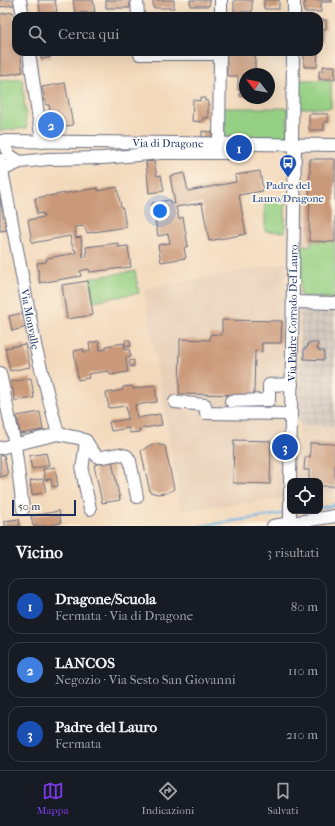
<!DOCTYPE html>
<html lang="it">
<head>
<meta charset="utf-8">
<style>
  body { margin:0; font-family:"IM FELL French Canon",serif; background:#20242c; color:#f1f3f6 }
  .controls { position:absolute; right:12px; bottom:12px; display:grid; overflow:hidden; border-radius:8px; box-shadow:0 4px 16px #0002 }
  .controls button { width:36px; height:36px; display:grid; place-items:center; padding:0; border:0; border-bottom:1px solid #363941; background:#171b24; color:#f1f3f6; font:20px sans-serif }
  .compass { position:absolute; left:239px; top:68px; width:36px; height:36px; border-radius:50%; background:#171b24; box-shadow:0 4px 16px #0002; rotate:301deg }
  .scale { position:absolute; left:12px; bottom:10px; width:64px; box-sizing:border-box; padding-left:4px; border:2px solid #1b2f5e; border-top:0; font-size:11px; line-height:14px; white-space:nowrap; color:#1b2f5e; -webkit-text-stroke:3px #fcf5e5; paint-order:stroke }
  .you { position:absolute; left:160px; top:211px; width:14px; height:14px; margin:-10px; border:3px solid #fff; border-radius:50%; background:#1a73e8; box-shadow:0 0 0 6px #1a73e833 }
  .badge { display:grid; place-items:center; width:26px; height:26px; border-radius:50%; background:#7c3aed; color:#fff; font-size:13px; font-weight:700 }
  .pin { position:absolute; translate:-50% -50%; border:2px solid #fff; box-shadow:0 1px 4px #0006 }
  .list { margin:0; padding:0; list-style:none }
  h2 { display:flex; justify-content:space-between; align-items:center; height:52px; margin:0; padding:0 16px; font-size:17px }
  h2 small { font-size:13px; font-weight:400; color:#9ea1a6 }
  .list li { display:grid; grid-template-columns:26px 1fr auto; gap:12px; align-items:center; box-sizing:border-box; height:56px; margin:0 8px 8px; padding:0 8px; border:1px solid #363941; border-radius:12px }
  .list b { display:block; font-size:15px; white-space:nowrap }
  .list p { margin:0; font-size:13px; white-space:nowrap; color:#9ea1a6 }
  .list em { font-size:13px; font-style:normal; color:#9ea1a6 }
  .icon { flex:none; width:22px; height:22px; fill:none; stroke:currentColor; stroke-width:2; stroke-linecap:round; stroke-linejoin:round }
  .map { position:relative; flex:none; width:335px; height:526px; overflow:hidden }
  .search { position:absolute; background:#171b24; box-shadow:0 4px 16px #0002; left:12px; right:12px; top:12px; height:44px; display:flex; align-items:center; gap:10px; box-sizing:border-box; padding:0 14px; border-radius:12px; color:#9ea1a6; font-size:15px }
  .sheet { height:244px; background:#171b24 }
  nav { display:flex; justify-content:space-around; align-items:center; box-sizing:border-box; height:56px; border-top:1px solid #363941; background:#171b24; font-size:11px; color:#9ea1a6 }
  nav a { display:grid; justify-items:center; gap:2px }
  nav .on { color:#7c3aed }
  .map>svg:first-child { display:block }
  .built { fill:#e7cfb8 }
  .industrial { fill:url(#industrial-grid) }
  .green { fill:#96d084; stroke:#588071 }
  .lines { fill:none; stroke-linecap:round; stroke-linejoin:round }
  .stream { stroke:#6ab3e2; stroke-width:2.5 }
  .building { fill:#ca9979 }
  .minor-casing { stroke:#676a7f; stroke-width:14 }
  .minor { stroke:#fff; stroke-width:12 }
  .labels { text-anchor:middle; stroke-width:3.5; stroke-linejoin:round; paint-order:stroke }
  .street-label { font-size:11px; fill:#1b2f5e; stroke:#fcf5e5 }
  .transit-label { font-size:11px; fill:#164399; stroke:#fcf5e5 }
</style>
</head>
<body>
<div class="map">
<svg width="335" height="526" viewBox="0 0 335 526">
  <defs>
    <pattern id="industrial-grid" width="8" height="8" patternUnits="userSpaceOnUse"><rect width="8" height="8" fill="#cec2b9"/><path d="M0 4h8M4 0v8" fill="none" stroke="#b0a7a1"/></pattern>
  </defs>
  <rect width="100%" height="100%" fill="#fcf5e5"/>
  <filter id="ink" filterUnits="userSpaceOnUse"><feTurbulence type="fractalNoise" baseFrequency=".025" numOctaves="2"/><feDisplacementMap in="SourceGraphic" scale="8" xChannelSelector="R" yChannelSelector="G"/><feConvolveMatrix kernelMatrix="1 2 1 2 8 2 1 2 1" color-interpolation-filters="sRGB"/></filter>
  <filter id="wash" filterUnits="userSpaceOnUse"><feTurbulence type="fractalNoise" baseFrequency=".012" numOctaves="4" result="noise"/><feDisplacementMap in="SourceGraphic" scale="16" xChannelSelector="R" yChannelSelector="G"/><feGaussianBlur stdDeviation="0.9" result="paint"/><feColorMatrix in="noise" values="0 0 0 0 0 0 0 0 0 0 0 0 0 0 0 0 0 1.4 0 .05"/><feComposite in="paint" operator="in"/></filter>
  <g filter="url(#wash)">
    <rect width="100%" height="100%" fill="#f3d9bb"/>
    <path class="built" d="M302 149 335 151V242L312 241V246L302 245Z
      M286 263 282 499 181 510 144 289Z
      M300 425 335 426V492L320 494V481H297Z"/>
    <path class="industrial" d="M300 307 335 308V426L300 425Z"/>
    <path class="green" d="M22 78 27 128 0 131V80Z
      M299 80H331V108H299Z
      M222 108H288V137L282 138 224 137Z
      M265 199H285V232L265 231Z
      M311 241 335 242V299L303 297 300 295 302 245 311 246Z
      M135 271 139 293 93 301 90 278Z"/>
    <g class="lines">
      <path class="stream" d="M320 508 335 505
        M201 526 287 513"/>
    </g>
    <g id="blocks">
      <path class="building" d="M0 0H14V5L0 7Z
        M38 0H55L57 12 41 15Z
        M73 0H93L95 12 75 13Z
        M106 0H130V8H106Z
        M153 0H174V8H153Z
        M190 0H210L209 6H190Z
        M234 0H252V12H234Z
        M264 0H279V9H264Z
        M306 0H332V2H321V12H304V3H306Z
        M13 12 16 29V52H20L23 72 0 76V14Z
        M319 20H326V29H323V42H319Z
        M40 52H50L51 57 41 59Z
        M223 52H255V74H245V97L240 96V90H238V76H227V62H223Z
        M304 52H318L317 67H304Z
        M323 66H335V79H319V71H323Z
        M65 83 73 125 49 129 47 111H50L49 105H46L42 87Z
        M200 98H205V101H208V118H203L202 122 192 121 193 100 200 101Z
        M309 114H328V122H324V130H309Z
        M202 131 212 132V137H202Z
        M310 159H335V242L309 241Z
        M154 161 157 176 161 175 164 191 149 193 146 162Z
        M260 171 263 191 239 195 246 234 209 241 202 203 176 207 179 219 183 217 188 246 184 248 186 258 161 262 158 245 170 243 168 234 158 236 152 203 170 200V203L175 204 170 176 184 173 188 191 236 182 235 175Z
        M117 187 121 207 123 209 126 227 87 233 84 226 75 227 76 238 81 237 83 257H87L86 247 118 243V247L128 246 131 267 90 272 89 269 80 271 81 276 40 283 37 263 46 262 47 258 76 253 75 249H73L70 236 32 243 28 220 44 217 43 213 37 214 35 198 98 188V191Z
        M0 197 7 230 0 231Z
        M88 281 93 315 67 319 62 285Z
        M23 313 27 327 12 331 9 316Z
        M222 320 282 321 281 343H262V352L255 351 254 395 179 394 180 339 210 340V334L222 335Z
        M125 340H130L131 346 126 347Z
        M99 341 100 350 106 349V346L124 343 125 350 129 349 131 357 126 358 128 372 110 375 109 371 88 374 89 378 78 380 74 351 84 349V352L90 351 89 343Z
        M308 343H318L317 349H319V351H324V360L304 359V348H307Z
        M25 344 30 367 10 371 5 348Z
        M134 360V366L130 367 129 361Z
        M31 378 34 398 15 401 11 382Z
        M155 385 157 402 135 405 137 418 160 414 162 425 139 429 140 432 130 433 129 428 111 431 109 422 128 419 126 406 109 408 106 393 123 390V387L132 386 133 389Z
        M40 412 43 430 20 434 17 416Z
        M234 440 271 441 270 484 233 483Z
        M310 443 335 444V486H320V481H309V470H304L305 457H310Z
        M156 444 165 446 174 489 167 493 158 494 150 492 141 451 150 445Z
        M46 453 49 465 32 469 29 456Z
        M4 455 8 475 0 477V456Z
        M112 461 120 500 102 503 94 465Z
        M55 467 58 486 52 487 51 479 45 480 43 469Z
        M43 479 46 492 32 495 30 481Z
        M59 511 61 523 47 526H33L31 516Z
        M19 519 20 526H5V521Z"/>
    </g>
  </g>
  <g filter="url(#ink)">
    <use href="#blocks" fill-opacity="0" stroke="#676a7f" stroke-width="1"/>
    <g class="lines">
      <defs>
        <g id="minor">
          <path d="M20 0 23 16"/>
          <path d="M137 0 138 16"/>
          <path d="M221 16V0"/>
          <path d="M294 16V0"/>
          <path d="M29 52 42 142"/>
          <path d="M139 52 140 54H220"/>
          <path id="s1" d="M0 141 335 145"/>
          <path d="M3 141 9 155 20 162"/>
          <path d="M219 144 220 52"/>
          <path d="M292 145 293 52"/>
          <path id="s2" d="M0 160 36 349 58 434 0 448"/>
          <path d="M2 170 20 162 48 159 103 158 161 153H236"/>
          <path d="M293 302 335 303"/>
          <path d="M0 373 15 445 23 509"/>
          <path d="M231 401 269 400V385L292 384"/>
          <path d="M175 402 205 405 206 413 291 414"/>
          <path d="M58 434 79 438 86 441 93 452 98 457H102L119 454 127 456 130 461 137 497"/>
          <path d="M86 441 82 471 90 509"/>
          <path id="s3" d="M290 481 295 145"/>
          <path d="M290 523V490"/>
          <path d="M273 526 335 516"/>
        </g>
      </defs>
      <use href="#minor" class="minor-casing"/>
      <use href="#minor" class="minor"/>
    </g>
  </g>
  <defs>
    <symbol id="bus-pin" viewBox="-11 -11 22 30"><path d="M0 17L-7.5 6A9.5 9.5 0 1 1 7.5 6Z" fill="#1a4fb4" stroke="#fcf5e5"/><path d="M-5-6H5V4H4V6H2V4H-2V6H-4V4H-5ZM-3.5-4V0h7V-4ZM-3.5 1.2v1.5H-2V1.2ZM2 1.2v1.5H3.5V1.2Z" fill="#fff"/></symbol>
  </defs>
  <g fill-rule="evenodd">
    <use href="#bus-pin" x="278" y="153" width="20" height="27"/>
  </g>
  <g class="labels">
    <g class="street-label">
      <text dy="4" stroke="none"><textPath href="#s1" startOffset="168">Via di Dragone</textPath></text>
      <text dy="4" stroke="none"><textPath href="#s3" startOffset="168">Via Padre Corrado Del Lauro</textPath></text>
      <text dy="4" stroke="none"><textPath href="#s2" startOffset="162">Via Monvalle</textPath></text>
    </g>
    <g class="transit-label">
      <text x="288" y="189">Padre del<tspan x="288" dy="13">Lauro/Dragone</tspan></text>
    </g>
  </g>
</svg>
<div class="controls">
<button><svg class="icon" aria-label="locate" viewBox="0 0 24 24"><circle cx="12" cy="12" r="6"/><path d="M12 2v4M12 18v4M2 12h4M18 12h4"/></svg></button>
</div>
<svg class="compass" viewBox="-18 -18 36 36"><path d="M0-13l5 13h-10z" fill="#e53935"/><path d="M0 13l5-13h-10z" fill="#9ea1a6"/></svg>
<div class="scale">50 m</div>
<div class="you"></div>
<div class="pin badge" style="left:239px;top:148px;background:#1a4fb4">1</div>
<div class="pin badge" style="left:51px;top:125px;background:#3f7fe0">2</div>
<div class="pin badge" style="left:285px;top:447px;background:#1a4fb4">3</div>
<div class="search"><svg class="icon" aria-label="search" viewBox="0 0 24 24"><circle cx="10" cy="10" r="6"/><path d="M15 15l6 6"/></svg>Cerca qui</div>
</div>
<section class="sheet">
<h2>Vicino<small>3 risultati</small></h2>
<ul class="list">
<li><span class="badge" style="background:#1a4fb4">1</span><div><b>Dragone/Scuola</b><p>Fermata · Via di Dragone</p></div><em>80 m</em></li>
<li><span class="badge" style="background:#3f7fe0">2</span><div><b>LANCOS</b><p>Negozio · Via Sesto San Giovanni</p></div><em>110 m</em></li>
<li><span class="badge" style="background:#1a4fb4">3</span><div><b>Padre del Lauro</b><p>Fermata</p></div><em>210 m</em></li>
</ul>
</section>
<nav>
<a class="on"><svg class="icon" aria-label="map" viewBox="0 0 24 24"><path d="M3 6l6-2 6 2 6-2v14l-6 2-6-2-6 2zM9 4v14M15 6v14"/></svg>Mappa</a>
<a><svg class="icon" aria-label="directions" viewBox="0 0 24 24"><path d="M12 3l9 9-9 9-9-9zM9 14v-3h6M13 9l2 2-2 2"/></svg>Indicazioni</a>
<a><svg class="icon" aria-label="saved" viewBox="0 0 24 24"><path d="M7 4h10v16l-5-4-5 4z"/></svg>Salvati</a>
</nav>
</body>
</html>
